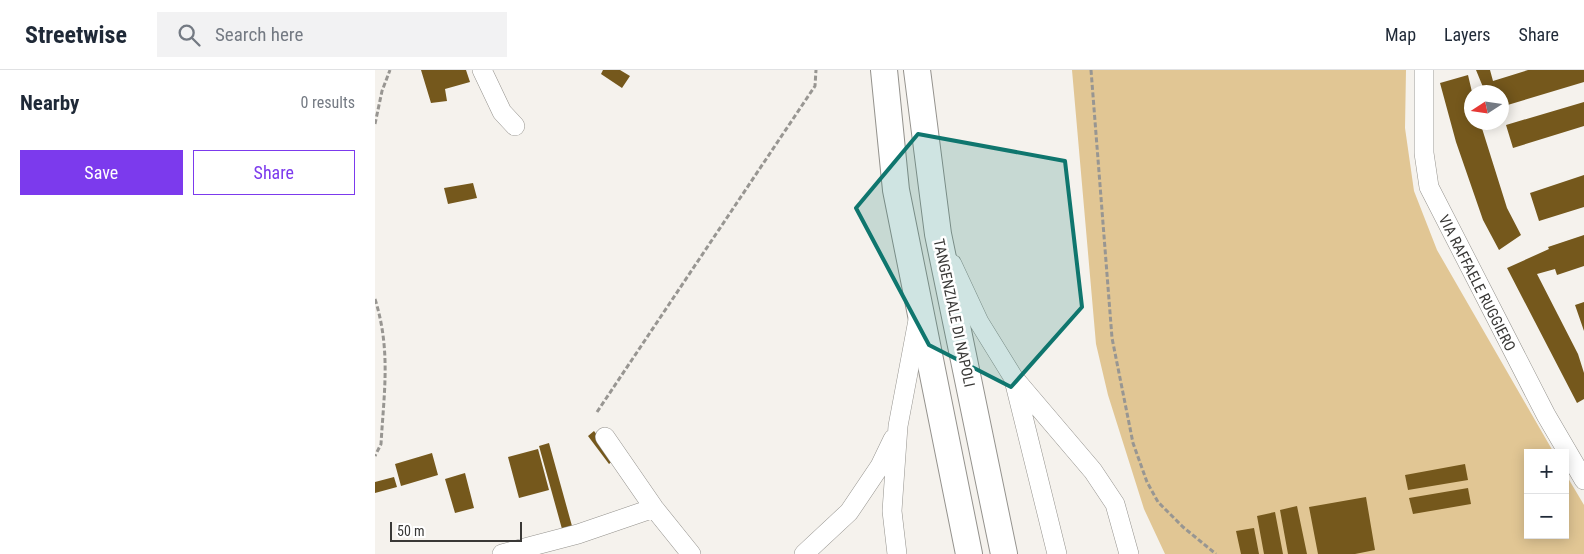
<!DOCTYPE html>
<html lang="en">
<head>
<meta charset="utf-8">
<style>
  body { margin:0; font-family:"Roboto Condensed",sans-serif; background:#f2f2f3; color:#1f2937 }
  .controls { position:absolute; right:15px; bottom:15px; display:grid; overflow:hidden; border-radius:0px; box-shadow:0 2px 12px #0003 }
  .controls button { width:45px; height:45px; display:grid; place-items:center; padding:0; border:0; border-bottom:1px solid #e0e1e3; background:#fff; color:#1f2937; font:25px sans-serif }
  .compass { position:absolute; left:1089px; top:15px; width:45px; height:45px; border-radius:50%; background:#fff; box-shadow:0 2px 12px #0003; rotate:258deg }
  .scale { position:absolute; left:15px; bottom:12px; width:132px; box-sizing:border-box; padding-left:5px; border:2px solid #393836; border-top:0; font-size:14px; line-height:18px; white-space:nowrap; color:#393836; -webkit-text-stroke:4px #fff; paint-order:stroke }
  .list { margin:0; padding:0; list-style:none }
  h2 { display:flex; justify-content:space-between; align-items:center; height:65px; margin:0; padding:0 20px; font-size:21px }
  h2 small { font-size:16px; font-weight:400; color:#747a83 }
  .actions { display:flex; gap:10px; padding:15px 20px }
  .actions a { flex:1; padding:11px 0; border:1px solid #7c3aed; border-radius:0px; text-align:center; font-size:18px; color:#7c3aed }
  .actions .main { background:#7c3aed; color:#fff }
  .icon { flex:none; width:28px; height:28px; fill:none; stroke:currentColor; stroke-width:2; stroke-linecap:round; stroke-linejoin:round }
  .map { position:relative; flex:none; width:1209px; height:484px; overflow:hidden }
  header { display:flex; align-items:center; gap:30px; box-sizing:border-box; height:70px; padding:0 25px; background:#fff; border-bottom:1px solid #e0e1e3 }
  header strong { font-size:24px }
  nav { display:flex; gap:28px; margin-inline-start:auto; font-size:18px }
  .search { width:350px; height:45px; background:#f2f2f3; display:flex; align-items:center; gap:12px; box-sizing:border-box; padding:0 18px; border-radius:0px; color:#747a83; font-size:19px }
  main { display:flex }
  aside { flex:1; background:#fff }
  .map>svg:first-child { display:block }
  .green { fill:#e1c694 }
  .building { fill:#75581c }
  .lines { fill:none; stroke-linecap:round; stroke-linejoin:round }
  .minor-casing { stroke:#94928d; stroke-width:20 }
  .highway-casing { stroke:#94928d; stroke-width:28 }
  .path { stroke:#989692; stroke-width:3; stroke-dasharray:5 2.5; stroke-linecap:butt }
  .minor { stroke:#fff; stroke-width:19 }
  .highway { stroke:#fff; stroke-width:26 }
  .marked { fill:#0f766e; fill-opacity:0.2; stroke:#0f766e; stroke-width:4; stroke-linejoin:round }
  .labels { text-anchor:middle; stroke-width:5; stroke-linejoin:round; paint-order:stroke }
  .street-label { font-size:15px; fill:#393836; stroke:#fff }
</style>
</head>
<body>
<header>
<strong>Streetwise</strong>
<div class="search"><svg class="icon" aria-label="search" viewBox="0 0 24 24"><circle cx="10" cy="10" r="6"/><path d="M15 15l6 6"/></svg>Search here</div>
<nav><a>Map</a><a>Layers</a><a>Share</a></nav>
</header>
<main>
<aside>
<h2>Nearby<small>0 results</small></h2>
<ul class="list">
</ul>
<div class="actions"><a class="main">Save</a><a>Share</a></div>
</aside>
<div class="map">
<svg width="1209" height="484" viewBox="0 0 1209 484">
  <rect width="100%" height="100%" fill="#f5f2ed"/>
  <path class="green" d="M697 0H1031L1030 58 1039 121 1062 180 1179 383H1153V465H1190V403L1209 435V484H790L769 439 733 325 721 274Z"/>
  <path class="building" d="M46 0H91L95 12 70 19 72 31 56 33Z
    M228 0H245L255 6 247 18 226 4Z
    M1101 0H1115L1118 11 1153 0H1209V12L1126 37V22H1110Z
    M1093 5 1097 22 1096 52H1105L1132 138 1146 165 1124 180 1108 150 1081 72 1065 13Z
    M1209 32V56L1138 78 1131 55Z
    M1209 105V137L1164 151 1155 123Z
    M98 113 102 128 73 134 69 118Z
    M1209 165V196L1182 205 1180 199 1162 204 1203 284 1209 303V329L1202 333 1132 198 1174 179 1173 177Z
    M1209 232V261L1200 235Z
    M219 361 240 389 234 394 213 366Z
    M174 373 197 456 187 459 164 376Z
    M163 379 174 420 144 428 133 387Z
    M57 383 63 405 26 416 20 394Z
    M1090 394 1093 410 1033 420 1030 405Z
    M90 403 99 438 80 443 70 409Z
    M19 407 22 417 0 423V412Z
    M1093 418 1096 434 1038 444 1034 428Z
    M991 427 1000 480 980 484H943L934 437Z
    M922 436 932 484H913L905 440Z
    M900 442 908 484H889L882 446Z
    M879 458 884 484H866L861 461Z"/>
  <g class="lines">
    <defs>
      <path id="minor" d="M107 0 127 42 140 56
        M1049 0V83L1054 117 1171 345 1209 410
        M577 194 604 252 638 307 718 401 740 434 754 484
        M639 310 682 484
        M230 367 279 438 316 484
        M127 484 203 464 279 438
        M429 484 474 442 505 396 518 369
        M522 484 517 441 523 356 543 250"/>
      <path id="highway" d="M509 0 521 120 594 484
        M542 0 563 164 629 484"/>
    </defs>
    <use href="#minor" class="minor-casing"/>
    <use href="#highway" class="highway-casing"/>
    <path class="path" d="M716 0 737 268 758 373 772 412 783 432 808 457 841 484
      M0 54 7 21 15 0
      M0 229C16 280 9 322 6 374L0 386
      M222 342 440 16 441 0"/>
    <use href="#minor" class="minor"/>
    <use href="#highway" class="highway"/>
  </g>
  <path class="marked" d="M543 64 690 91 707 237 636 317 554 275 481 138Z"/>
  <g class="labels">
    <g class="street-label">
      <text transform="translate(1102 213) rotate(63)" y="5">VIA RAFFAELE RUGGIERO</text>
      <text transform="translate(579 243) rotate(78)" y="5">TANGENZIALE DI NAPOLI</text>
    </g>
  </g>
</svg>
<div class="controls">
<button>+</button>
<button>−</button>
</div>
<svg class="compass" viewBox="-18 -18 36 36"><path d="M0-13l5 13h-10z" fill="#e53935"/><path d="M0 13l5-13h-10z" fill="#747a83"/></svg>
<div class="scale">50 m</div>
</div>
</main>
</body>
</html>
